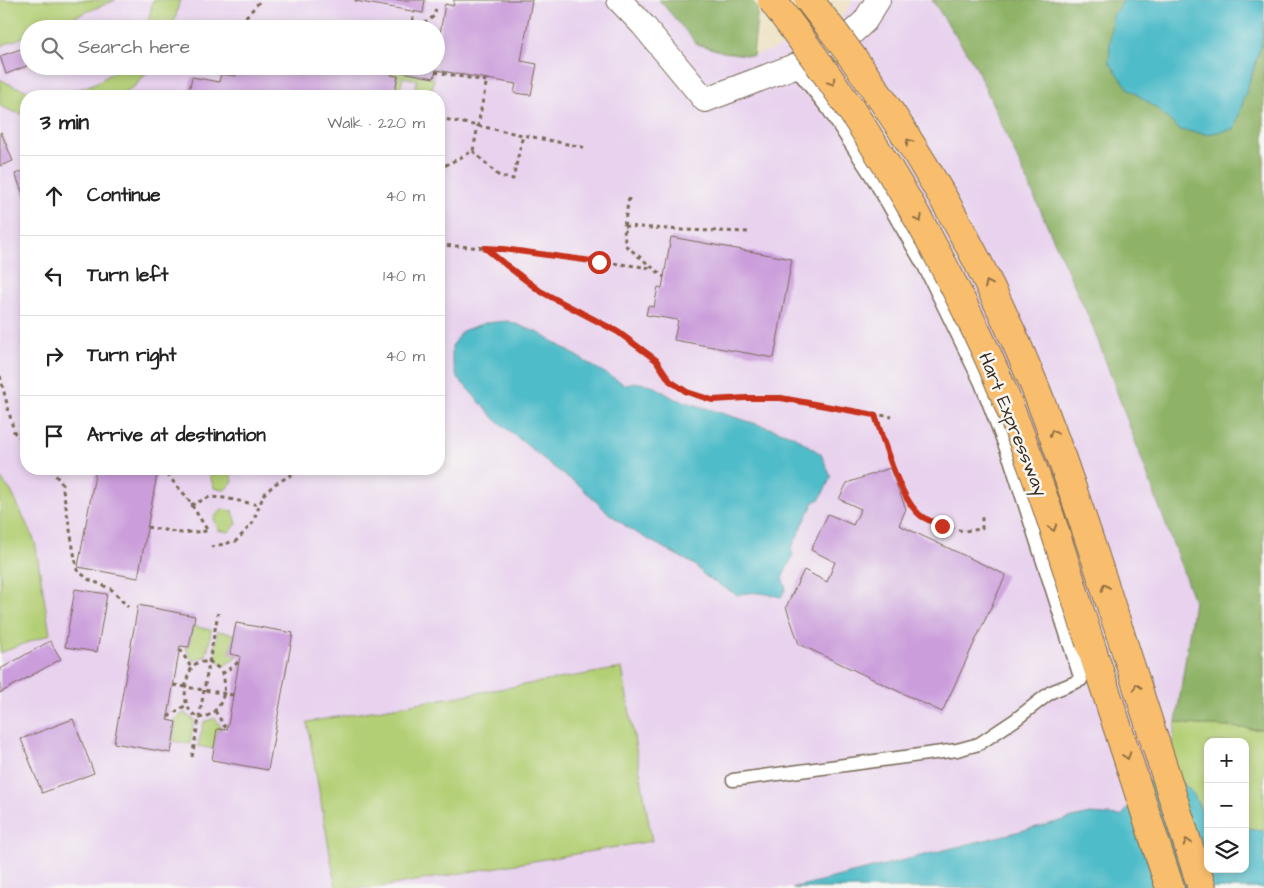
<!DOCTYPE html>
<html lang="en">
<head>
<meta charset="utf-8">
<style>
  body { margin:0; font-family:"Architects Daughter",sans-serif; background:#f6f6f6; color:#222 }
  .controls { position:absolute; right:15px; bottom:15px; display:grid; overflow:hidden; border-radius:10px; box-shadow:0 2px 8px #0003 }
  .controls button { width:45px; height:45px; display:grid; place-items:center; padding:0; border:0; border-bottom:1px solid #e0e0e0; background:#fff; color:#222; font:25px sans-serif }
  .stop { position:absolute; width:15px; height:15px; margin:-11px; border:4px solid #c8321e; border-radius:50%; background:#fff }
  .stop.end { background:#c8321e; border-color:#fff; box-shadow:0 1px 5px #0008 }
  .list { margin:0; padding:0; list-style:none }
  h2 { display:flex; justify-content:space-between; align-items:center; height:65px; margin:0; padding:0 20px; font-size:21px }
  h2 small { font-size:16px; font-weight:400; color:#767676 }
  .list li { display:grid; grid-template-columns:32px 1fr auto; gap:15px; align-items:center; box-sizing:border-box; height:80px; padding:0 20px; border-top:1px solid #e0e0e0 }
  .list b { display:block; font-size:19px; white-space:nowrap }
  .list em { font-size:16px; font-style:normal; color:#767676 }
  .icon { flex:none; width:28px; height:28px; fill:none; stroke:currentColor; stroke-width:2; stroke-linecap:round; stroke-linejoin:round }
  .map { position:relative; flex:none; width:1264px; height:888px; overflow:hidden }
  .search { position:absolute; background:#fff; box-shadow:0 2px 8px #0003; left:20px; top:20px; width:425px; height:55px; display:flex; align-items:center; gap:12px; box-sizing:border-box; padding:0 18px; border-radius:28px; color:#767676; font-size:19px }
  .panel { position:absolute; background:#fff; box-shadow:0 2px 8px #0003; left:20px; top:90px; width:425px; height:385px; border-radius:20px }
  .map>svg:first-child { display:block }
  .built { fill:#e8d2ee; fill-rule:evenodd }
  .green { fill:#b3cf75; stroke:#777c4a }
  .forest { fill:#8eb266; stroke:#646e42 }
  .water { fill:#4fbcc9; stroke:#457374 }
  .building { fill:#cb9ddb }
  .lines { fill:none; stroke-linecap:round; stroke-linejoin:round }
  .service-casing { stroke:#796956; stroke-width:15 }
  .minor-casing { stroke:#796956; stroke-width:26 }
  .motorway-casing { stroke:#796956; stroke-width:30 }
  .path { stroke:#796956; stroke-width:3; stroke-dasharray:4 4; stroke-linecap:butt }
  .service { stroke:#fff; stroke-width:12 }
  .minor { stroke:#fff; stroke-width:24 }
  .motorway { stroke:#f9be6d; stroke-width:28 }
  .motorway-bridge-casing { stroke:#796956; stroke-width:30; stroke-linecap:butt }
  .motorway-bridge { stroke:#f9be6d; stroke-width:28 }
  .oneway { stroke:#906d42 }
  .route { stroke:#c8321e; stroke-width:6 }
  .labels { text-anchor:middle; stroke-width:5; stroke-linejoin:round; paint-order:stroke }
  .street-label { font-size:19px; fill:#3b2a1e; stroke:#f6f6f2 }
</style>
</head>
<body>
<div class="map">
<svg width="1264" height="888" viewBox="0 0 1264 888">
  <rect width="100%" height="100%" fill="#f6f6f2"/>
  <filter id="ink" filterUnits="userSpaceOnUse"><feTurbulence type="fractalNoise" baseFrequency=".02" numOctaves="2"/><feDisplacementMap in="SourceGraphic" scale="10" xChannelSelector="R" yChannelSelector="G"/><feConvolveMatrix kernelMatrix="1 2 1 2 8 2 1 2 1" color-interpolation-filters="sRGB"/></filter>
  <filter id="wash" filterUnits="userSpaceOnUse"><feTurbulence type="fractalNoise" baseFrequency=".0096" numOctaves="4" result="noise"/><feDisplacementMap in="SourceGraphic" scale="20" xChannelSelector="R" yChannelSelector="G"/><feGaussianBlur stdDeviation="1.12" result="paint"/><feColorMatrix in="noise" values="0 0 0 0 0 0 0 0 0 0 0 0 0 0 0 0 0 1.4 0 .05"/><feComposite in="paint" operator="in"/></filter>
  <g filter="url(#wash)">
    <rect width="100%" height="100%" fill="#eddfbd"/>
    <path class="built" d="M0 0H659L697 44 753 56 808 38 846 13 853 0H932L975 65 1093 327 1194 601 1168 768 1142 785 1122 816 1089 814 792 888H0ZM29 29H436V66H29ZM26 96H439V469H26Z"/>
    <path class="green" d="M0 0H116L44 29H29V35L0 46Z
      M153 0H182L179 2 176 16 172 29H146L150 14Z
      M120 66H152L136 85 120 96H26V115L14 112 0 106V79C38 102 88 96 120 66Z
      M393 70 434 78 431 96 414 94 417 80 403 77 399 96H394L398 76 391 75Z
      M216 469 229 470 233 481 225 490 214 488 210 476Z
      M0 478 11 491 35 542 50 634 0 653Z
      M222 509 233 511 237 524 229 532 218 530 214 518Z
      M193 626 211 630 208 649H207L206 657H202L193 661 185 647H189Z
      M218 631 234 634 230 654 238 656 224 666 215 658 216 651 214 650Z
      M622 668 652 841 374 888H336L307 722Z
      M185 712 186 715 194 720 190 744 173 741 176 722 173 721Z
      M215 718 222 729H217L214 749 198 746 204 722Z
      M1176 722 1187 724 1254 729H1264V830L1245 828V742H1208V824L1207 821 1182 782 1168 768Z"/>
    <path class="forest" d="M659 0H751L758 8 753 56 723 52 697 44Z
      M932 0H1124L1112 16 1129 89 1156 108 1180 130 1234 129 1261 46 1264 20V729H1254L1187 724 1176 722 1194 601 1093 327 975 65Z"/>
    <path class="water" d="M1124 0H1264V20L1261 46 1234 129 1207 134 1180 130 1156 108 1129 89 1109 62 1112 16Z
      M508 321 539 333 596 368 626 385 634 382 652 385 673 398 792 435 821 454 831 477 820 499 814 502 791 549 793 556 782 578 786 588 781 597C767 594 752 590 737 595L705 576 695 565 631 530 607 512 580 486 556 469 495 419 457 377 452 360V346L462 331 485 323Z
      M1168 768 1193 793 1207 821 1208 869H1245V828L1264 830V888H792L1089 814 1122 816 1142 785Z"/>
    <g id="blocks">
      <path class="building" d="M355 0H425L423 13 355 1Z
        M454 0H532L521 61 537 64 531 95 514 93 516 84 436 70 434 78 392 70 391 75 398 76 394 96H292L280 94V96H188L192 77 219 82 221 74 236 76 237 66H436V57L445 4 453 6Z
        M21 49 27 66 6 74 0 56Z
        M1 132 13 161 0 166V133Z
        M26 170V201L15 174Z
        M671 237 792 259 774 358 674 340 678 320 646 315 648 306 654 307 658 287 662 288Z
        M890 468 906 509 899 525 1006 575 942 712 799 644 786 607 804 570 827 582 835 562 811 550 828 514 853 525 861 509 839 499 847 483Z
        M96 469H158L138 578 78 567Z
        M75 589 107 594 97 652 65 647Z
        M138 605 195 616 189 647 180 646 168 717 167 720 176 722 171 753 114 743Z
        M236 623 293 633 268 770 212 760 217 729 227 730 240 656 230 654Z
        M50 641 61 659 0 693V669Z
        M73 719 94 773 42 793 21 739Z"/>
    </g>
  </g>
  <g filter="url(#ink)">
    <use href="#blocks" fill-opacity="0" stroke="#796956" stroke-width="1"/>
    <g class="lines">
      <defs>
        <path id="service" d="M733 780 957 750 979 744 1015 720 1051 692 1081 680 1010 459 981 383 925 268 874 180 828 109 794 66"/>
        <path id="minor" d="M619 0 643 25 705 100 831 52 865 21 878 0"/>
        <path id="motorway" d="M1120 633 1202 888
          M1090 643 1170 888"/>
      </defs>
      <use href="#service" class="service-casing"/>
      <use href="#minor" class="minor-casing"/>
      <use href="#motorway" class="motorway-casing"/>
      <path class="path" d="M215 27 226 29
        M235 29 261 0
        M411 29 414 12
        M418 29 434 16 436 8
        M435 72 486 81
        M225 74 227 66
        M439 118 587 148
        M473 151 499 176 513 179 523 135
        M439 171 446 165 473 151 487 79
        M629 198 624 226 625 245 664 277
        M624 226 682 230 751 232
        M439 245 503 249 652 268
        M485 248 506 265 540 291 618 332 656 360 670 381 687 393 713 400 746 398H781L892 417
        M0 376 14 432 26 444
        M875 415 893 467 909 504 922 517 942 526 963 531 982 529V515
        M51 469 62 484 77 570 88 579 111 589 128 607
        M191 505 210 497 224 498 259 505
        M147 527 181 533 208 531 186 496 162 469
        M211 547 236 541 252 524 264 494 275 484 302 469
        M180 649 192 669
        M209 661C213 664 218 667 221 671 228 683 224 704 213 712 209 716 204 717 199 718 194 715 190 712 188 707 182 697 186 669 197 663 200 662 206 662 209 661Z
        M222 674 240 661
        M174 685 233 695
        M215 711 227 730
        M168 717 186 705
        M192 757 218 613"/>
      <use href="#service" class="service"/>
      <use href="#minor" class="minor"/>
      <use href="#motorway" class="motorway"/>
      <defs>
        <path id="motorway-bridge" d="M772 0C806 45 840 91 870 139 911 202 947 269 979 337 1002 385 1021 435 1039 485 1058 537 1073 590 1090 643
          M809 0C902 117 979 249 1035 387 1067 468 1093 551 1120 633"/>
      </defs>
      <use href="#motorway-bridge" class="motorway-bridge-casing"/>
      <use href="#motorway-bridge" class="motorway-bridge"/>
    </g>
    <defs><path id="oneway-chevron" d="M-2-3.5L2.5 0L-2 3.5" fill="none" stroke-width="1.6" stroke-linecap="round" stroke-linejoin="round" transform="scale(1.25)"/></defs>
    <g class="oneway">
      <use href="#oneway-chevron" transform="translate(832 82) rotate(56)"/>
      <use href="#oneway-chevron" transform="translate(909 142) rotate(-123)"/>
      <use href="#oneway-chevron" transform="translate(919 219) rotate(62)"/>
      <use href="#oneway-chevron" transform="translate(988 284) rotate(-116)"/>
      <use href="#oneway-chevron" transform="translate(1053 433) rotate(-111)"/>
      <use href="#oneway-chevron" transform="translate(1053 528) rotate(72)"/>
      <use href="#oneway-chevron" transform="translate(1105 587) rotate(-108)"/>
      <use href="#oneway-chevron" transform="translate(1137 687) rotate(-108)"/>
      <use href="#oneway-chevron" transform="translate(1127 756) rotate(72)"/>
      <use href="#oneway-chevron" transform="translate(1187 842) rotate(-108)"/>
    </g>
  </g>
  <g class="lines" filter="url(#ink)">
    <path class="route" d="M599 262 503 249 485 248 506 265 540 291 618 332 656 360 670 381 687 392 712 400 746 398H781L875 415C884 442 899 498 921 516 927 520 935 523 942 526"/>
  </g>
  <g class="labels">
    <g class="street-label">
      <text transform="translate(1014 424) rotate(68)" y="7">Hart Expressway</text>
    </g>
  </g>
</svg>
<div class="controls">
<button>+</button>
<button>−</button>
<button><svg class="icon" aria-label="layers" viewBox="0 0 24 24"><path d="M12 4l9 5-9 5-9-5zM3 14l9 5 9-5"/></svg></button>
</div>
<div class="stop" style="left:599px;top:262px"></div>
<div class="stop end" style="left:942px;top:526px"></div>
<div class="search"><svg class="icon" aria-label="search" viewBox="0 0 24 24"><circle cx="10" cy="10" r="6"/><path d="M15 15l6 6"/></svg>Search here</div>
<section class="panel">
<h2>3 min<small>Walk · 220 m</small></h2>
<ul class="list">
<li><svg class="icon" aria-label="ahead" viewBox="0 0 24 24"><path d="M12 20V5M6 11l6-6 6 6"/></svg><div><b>Continue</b></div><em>40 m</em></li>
<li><svg class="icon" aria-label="left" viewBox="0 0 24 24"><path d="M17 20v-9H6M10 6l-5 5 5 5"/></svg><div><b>Turn left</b></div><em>140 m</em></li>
<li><svg class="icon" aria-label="right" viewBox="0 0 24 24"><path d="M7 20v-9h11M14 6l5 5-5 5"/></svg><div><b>Turn right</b></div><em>40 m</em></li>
<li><svg class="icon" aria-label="arrive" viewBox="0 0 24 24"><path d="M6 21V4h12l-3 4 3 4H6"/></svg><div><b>Arrive at destination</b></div></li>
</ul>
</section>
</div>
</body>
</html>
